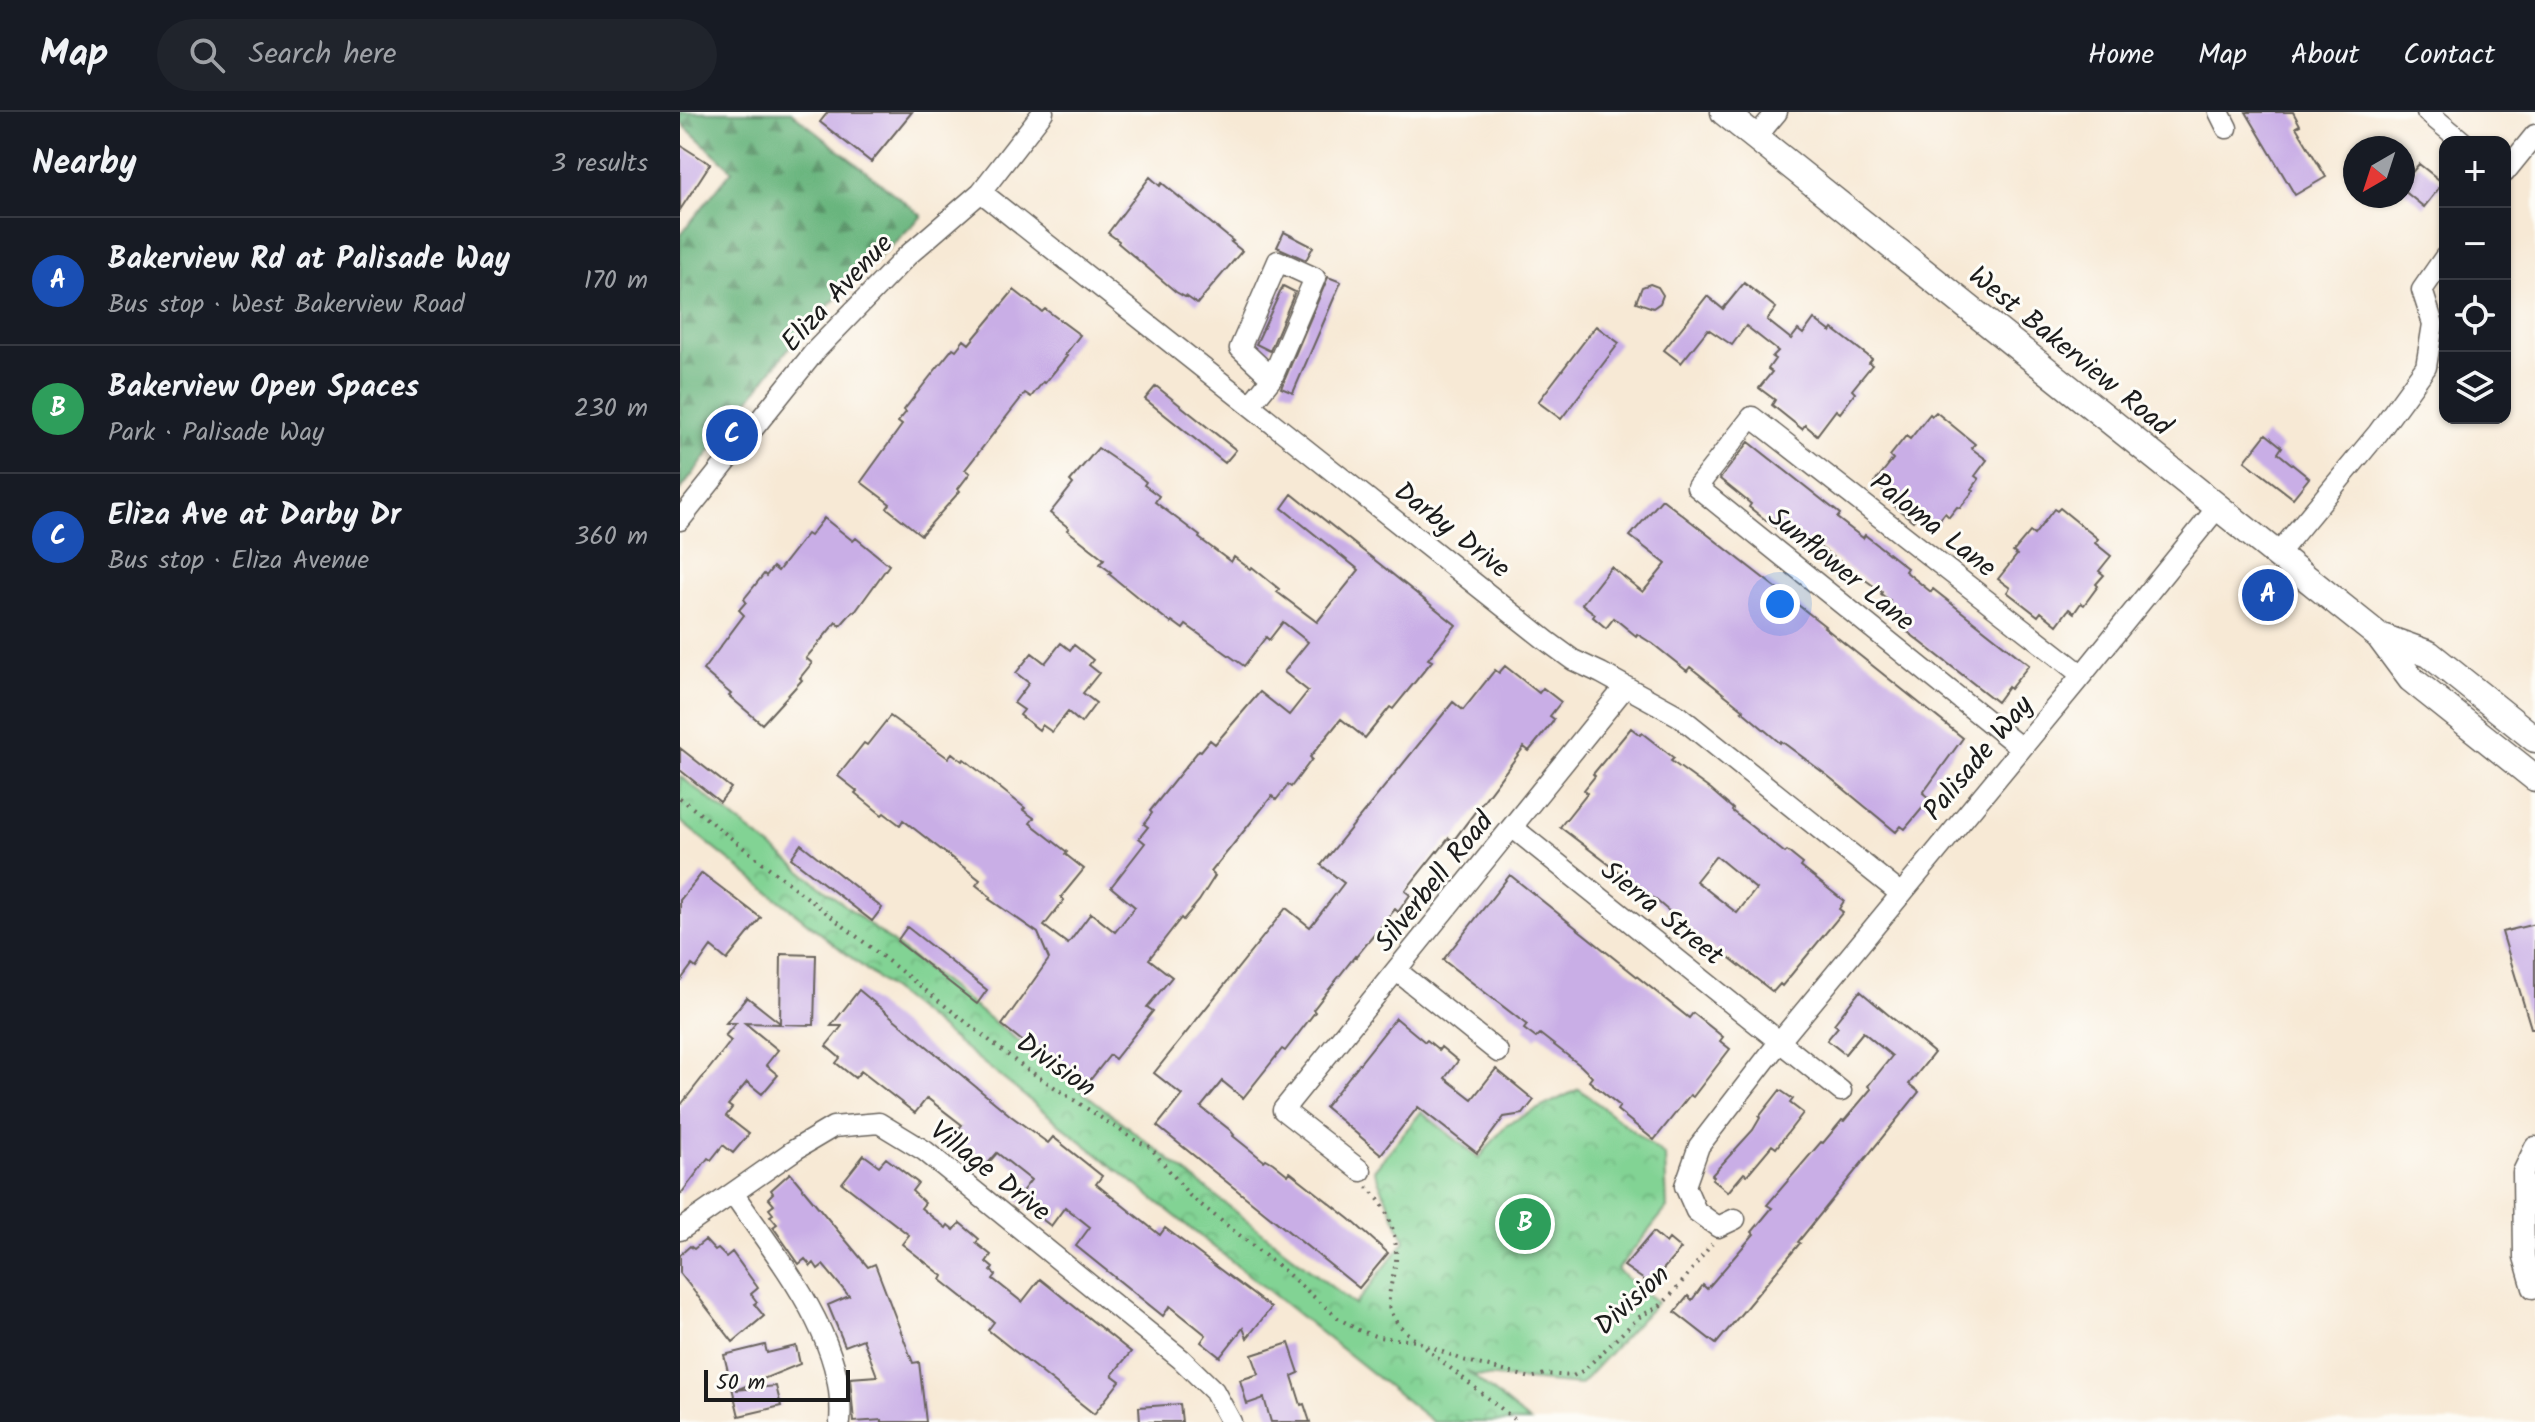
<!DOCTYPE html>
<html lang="en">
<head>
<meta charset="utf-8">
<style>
  body { margin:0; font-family:Kalam,sans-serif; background:#20242c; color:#f1f3f6 }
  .controls { position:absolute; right:24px; top:24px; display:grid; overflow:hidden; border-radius:16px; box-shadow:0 2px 6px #0004 }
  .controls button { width:72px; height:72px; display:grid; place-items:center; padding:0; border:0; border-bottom:2px solid #363941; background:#171b24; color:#f1f3f6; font:40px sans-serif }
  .compass { position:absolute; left:1663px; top:24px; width:72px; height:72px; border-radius:50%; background:#171b24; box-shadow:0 2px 6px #0004; rotate:219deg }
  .scale { position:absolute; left:24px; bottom:20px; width:146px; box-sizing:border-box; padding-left:8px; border:4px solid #1c1c1c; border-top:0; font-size:22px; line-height:28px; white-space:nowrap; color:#1c1c1c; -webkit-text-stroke:6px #fdfcf7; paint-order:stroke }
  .you { position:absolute; left:1100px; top:492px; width:28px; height:28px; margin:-20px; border:6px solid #fff; border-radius:50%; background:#1a73e8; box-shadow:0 0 0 12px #1a73e833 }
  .badge { display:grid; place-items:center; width:52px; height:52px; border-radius:50%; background:#7c3aed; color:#fff; font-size:26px; font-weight:700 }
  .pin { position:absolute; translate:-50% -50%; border:4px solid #fff; box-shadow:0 2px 8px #0006 }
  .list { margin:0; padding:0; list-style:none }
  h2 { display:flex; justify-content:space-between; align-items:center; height:104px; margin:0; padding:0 32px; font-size:34px }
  h2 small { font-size:26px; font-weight:400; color:#9ea1a6 }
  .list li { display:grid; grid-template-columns:52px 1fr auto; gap:24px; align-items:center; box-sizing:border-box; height:128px; padding:0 32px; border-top:2px solid #363941 }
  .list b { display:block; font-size:30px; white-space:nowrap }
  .list p { margin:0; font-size:26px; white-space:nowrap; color:#9ea1a6 }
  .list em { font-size:26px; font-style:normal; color:#9ea1a6 }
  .icon { flex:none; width:44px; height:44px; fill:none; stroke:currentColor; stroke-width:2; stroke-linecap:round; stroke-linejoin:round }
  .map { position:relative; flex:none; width:1855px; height:1310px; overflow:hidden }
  header { display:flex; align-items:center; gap:48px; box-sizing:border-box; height:112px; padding:0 40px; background:#171b24; border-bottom:2px solid #363941 }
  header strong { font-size:38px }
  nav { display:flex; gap:44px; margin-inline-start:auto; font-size:28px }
  .search { width:560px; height:72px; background:#20242c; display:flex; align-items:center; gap:20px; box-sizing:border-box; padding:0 28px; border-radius:44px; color:#9ea1a6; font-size:30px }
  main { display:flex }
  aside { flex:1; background:#171b24 }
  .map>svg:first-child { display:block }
  .forest { fill:url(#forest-firs); stroke:#42684d; stroke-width:2 }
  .park { fill:url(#park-crowns); stroke:#4f7858; stroke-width:2 }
  .building { fill:#c9aee6; fill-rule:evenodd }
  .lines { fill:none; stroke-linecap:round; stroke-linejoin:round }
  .minor-casing { stroke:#69645d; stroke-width:23 }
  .major-casing { stroke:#69645d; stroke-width:29 }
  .path { stroke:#69645d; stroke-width:4; stroke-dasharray:2 6; stroke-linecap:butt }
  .minor { stroke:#fff; stroke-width:20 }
  .major { stroke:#fff; stroke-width:26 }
  .labels { text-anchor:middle; stroke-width:6; stroke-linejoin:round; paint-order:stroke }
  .street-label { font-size:28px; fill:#1c1c1c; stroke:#fdfcf7 }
</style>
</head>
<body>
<header>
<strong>Map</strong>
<div class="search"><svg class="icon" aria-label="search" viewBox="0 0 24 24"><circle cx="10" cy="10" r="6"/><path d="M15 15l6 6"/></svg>Search here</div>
<nav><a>Home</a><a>Map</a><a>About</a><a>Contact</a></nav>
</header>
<main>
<aside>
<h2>Nearby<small>3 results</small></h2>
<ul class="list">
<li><span class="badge" style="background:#1a4fb4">A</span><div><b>Bakerview Rd at Palisade Way</b><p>Bus stop · West Bakerview Road</p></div><em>170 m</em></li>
<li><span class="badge" style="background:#2e9e5b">B</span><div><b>Bakerview Open Spaces</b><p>Park · Palisade Way</p></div><em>230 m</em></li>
<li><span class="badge" style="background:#1a4fb4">C</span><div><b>Eliza Ave at Darby Dr</b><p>Bus stop · Eliza Avenue</p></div><em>360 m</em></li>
</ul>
</aside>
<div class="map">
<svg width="1855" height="1310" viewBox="0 0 1855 1310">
  <defs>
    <pattern id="forest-firs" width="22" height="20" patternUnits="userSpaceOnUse" patternTransform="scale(2)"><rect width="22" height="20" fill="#69b57e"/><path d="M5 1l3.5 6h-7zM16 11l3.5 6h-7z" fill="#569266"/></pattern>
    <pattern id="park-crowns" width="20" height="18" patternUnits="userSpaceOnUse" patternTransform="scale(2)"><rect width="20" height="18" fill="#82d394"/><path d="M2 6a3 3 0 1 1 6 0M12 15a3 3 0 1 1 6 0" fill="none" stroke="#70b57f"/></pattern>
  </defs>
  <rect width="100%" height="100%" fill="#fdfcf7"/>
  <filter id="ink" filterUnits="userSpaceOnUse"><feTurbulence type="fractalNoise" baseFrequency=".0125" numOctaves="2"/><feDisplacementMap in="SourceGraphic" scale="16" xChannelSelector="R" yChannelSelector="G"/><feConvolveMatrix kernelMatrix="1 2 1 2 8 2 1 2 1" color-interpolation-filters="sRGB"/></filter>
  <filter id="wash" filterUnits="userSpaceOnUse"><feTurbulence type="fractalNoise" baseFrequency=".006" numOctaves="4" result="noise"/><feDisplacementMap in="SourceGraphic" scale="32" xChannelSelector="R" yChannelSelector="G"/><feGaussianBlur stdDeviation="1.8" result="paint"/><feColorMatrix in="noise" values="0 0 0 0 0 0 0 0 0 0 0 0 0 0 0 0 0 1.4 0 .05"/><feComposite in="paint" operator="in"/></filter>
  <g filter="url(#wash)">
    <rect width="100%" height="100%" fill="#f7e9d5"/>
    <path class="forest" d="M0 0H111L242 104 121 220 0 379V123L52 58 0 10Z"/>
    <path class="park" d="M0 664 675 1193 725 1129 694 1058 741 1000 799 1046 827 1012 899 977 985 1044 987 1096 937 1158 977 1190 900 1273 794 1263 786 1258 850 1310H753L0 709Z"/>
    <g id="blocks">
      <path class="building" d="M148 0H232L191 50 140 10Z
        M1566 0H1613L1620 13 1616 15 1646 65 1615 83Z
        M0 33 30 52 0 98Z
        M1739 52 1763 71 1744 95 1723 78V71Z
        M470 65 480 74 482 71 553 129 551 130 562 139 517 192 506 184 505 185 496 180 438 131 439 129 428 121Z
        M604 120 633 135 626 148 597 135Z
        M648 165 661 170 613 281 601 276Z
        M1064 171 1096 196 1087 208 1111 227 1118 218 1123 222 1134 207 1151 220 1153 217 1192 247 1189 251 1192 253 1172 278 1175 281 1160 301 1156 298 1137 323 1125 313 1122 317 1092 293 1095 288 1079 276 1092 260 1088 257 1095 247 1092 245 1098 239 1066 214 1052 233 1028 217 1001 251 984 238 1027 184 1043 197Z
        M970 172 978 175 983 183 980 191 973 196 956 190 962 175Z
        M603 174 615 180 590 239 576 232Z
        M334 178 362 200 365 197 400 223 385 243 387 244 365 271 363 270 351 285 345 281 285 358 290 361 278 377 280 379 241 423 207 396 210 392 181 370 222 313 218 310 226 300 224 298 252 262 273 236 276 238 284 228 289 232Z
        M916 214 939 231 881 307 858 290Z
        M476 274 556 338 545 351 465 287Z
        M1256 300 1295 332 1291 336 1307 348 1295 364 1299 367 1292 377 1294 378 1280 396 1277 395 1269 405 1265 401 1252 417 1237 404 1233 409 1203 385 1206 380 1194 371 1213 347 1210 344 1226 324 1230 327 1250 302 1252 304Z
        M1586 322 1602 335 1598 341 1629 366 1613 386 1565 349Z
        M1069 330 1160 402 1157 406 1183 426 1185 423 1227 456 1225 459 1251 480 1253 477 1349 553 1330 577 1328 575 1317 590 1224 517 1231 508 1209 491 1210 489 1201 482 1202 480 1134 431 1126 440 1069 395 1071 392 1040 367Z
        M418 336 459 364 466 370 464 373 479 384 475 390 520 424 519 426 551 450 554 445 570 457 572 455 599 477 597 480 637 510 679 458 602 396 612 382 776 513 748 547 752 549 713 597 710 595 685 626 661 607 630 645 632 647 611 675 608 673 596 688 592 684 531 760 535 764 519 789 503 808 501 806 469 847 492 865 467 895 473 899 435 947 430 943 403 977 322 913 369 847 358 821 309 787 311 785 296 773 300 768 223 708 220 713 204 701 202 703 175 681 177 679 158 664 184 631 187 633 210 604 268 646 272 641 282 649 284 647 345 696 343 698 354 706 350 711 387 740 385 742 404 757 381 785 384 788 364 814 388 832 411 801 435 820 455 795 431 775 465 731 459 726 468 715 464 712 472 701 470 699 519 638 521 639 530 628 535 632 580 580 609 603 628 579 604 560 628 530 603 510 589 528 586 525 564 554 506 513 503 517 492 509 491 511 456 484 429 462 431 460 420 452 424 447 387 418 389 416 370 401 393 372 390 369Z
        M982 387 1145 514 1144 515 1283 626 1243 681 1250 687 1225 717 1221 714 1216 720 1148 664 1101 629 1100 631 1062 599 1064 598 1010 555 1007 559 973 532 957 522 956 524 934 506 926 516 913 505 915 502 902 492 931 455 963 480 986 452 950 424Z
        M1380 396 1418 427 1415 431 1431 444 1419 459 1424 463 1416 472 1418 474 1404 493 1401 491 1394 501 1389 497 1377 513 1361 500 1358 504 1327 480 1330 476 1318 467 1337 443 1333 440 1350 420 1354 423 1374 397 1377 399Z
        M144 406 173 429 176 426 209 453 175 500 173 499 160 514 156 510 126 546 132 551 120 566 122 568 82 612 49 584 51 582 23 558 64 503 59 498 66 490 64 487 84 462 86 464 93 455 98 459 127 422 130 424Z
        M381 531 390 538 394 533 413 548 409 553 419 561 403 581 416 591 401 611 388 600 372 620 362 613 359 618 340 603 344 598 334 591 349 571 336 561 352 541 365 551Z
        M825 554 859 581 863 576 881 590 870 604 874 607 872 611 849 639 844 635 773 729 769 726 758 740 757 739 725 779 730 783 718 800 715 797 676 845 675 844 633 898 635 900 605 939 602 937 563 986 542 969 521 995 550 1018 554 1023 553 1024 584 1049 586 1047 593 1051 608 1063 610 1060 670 1107 708 1141 679 1176 477 1014 502 983 474 961 606 796 630 815 664 771 641 753 773 590 783 598 815 558 819 561Z
        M951 616 960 623 962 621 994 646 991 649 1031 678 1053 697 1052 699 1105 741 1107 739 1123 752 1121 755 1164 789 1159 797 1163 800 1102 874 1100 872 1093 880 1046 843 1044 846 977 789 880 715 907 681 904 678 915 664 913 662ZM1036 744 1076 777 1057 801 1016 769Z
        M0 636 51 676 40 690 0 658Z
        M121 732 202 796 192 809 111 746Z
        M22 761 81 806 47 848 31 835 16 856 12 853 0 869V788Z
        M830 763 1009 906 1013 901 1043 925 1040 929 1050 937 1013 985 1010 983 974 1028 937 998 940 994 909 969 912 965 901 954 860 922 856 926 844 917 847 913 763 848Z
        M1855 812V916H1851L1822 820Z
        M227 815 307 878 297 892 217 829Z
        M101 842 136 843 134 913 65 911 98 938 86 953 98 963 82 982 67 970 48 993 52 996 46 1004 69 1022 53 1041 43 1033 31 1048 28 1046 0 1083V994L51 929 45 924 56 911H46L67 885 100 911Z
        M179 878 331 1004 368 1031 373 1025 422 1064 416 1072 480 1123 485 1116 591 1196 567 1226 563 1216 540 1245 521 1230 526 1223 490 1194 483 1204 396 1134 410 1115 385 1095 371 1114 336 1087 351 1068 317 1041 304 1056 269 1028 282 1013 247 986 235 1001 181 959 175 966 156 951 160 946 146 934 162 914H151Z
        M1180 879 1254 941 1229 972 1239 980 1118 1130 1120 1131 1036 1232 995 1200 1008 1184 1012 1188 1023 1173 1027 1177 1074 1122 1072 1120 1092 1096 1087 1093 1141 1030 1143 1031 1162 1008 1164 1009 1191 977 1188 974 1212 944 1183 920 1165 942 1147 928 1158 915 1154 912Z
        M716 906 745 930 747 928 759 938 761 935 778 949 765 966 792 987 816 957 854 988 843 1002 824 1005 797 1041 738 995 701 1042 645 995Z
        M1100 978 1113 987 1110 991 1123 1001 1096 1036 1092 1033 1067 1063 1064 1061 1048 1080 1032 1067 1034 1065 1032 1063 1073 1018 1080 1006 1079 1005Z
        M184 1043 199 1054 206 1046 238 1071 232 1079 245 1091 241 1096 266 1116 268 1113 274 1118 280 1111 299 1127 296 1131 311 1143 306 1150 313 1156 311 1159 316 1163 313 1167 342 1190 360 1167 451 1240 432 1263 440 1269 414 1302 308 1218 314 1210 261 1168 263 1164 222 1132 229 1123 162 1071Z
        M110 1061 188 1155 195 1152 233 1251 239 1250 246 1310H202V1308L174 1310 170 1266 197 1264 183 1227 165 1234 148 1193 169 1184 143 1153 138 1157 134 1151 131 1154 125 1147 119 1152 93 1115 97 1112 90 1104 93 1102 89 1097 94 1093 88 1086 93 1081 91 1078Z
        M973 1120 986 1131 989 1127 1001 1137 970 1172 944 1154Z
        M25 1128 35 1139 38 1137 46 1145 52 1140 78 1176 71 1182 77 1190 74 1192 84 1204 53 1230 0 1161V1143L10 1134 14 1137Z
        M609 1231 619 1261 612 1264 621 1293 624 1292 630 1310H591L584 1286 567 1292 560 1268 579 1262 572 1243Z
        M85 1233 87 1241 116 1234 120 1252 56 1278 96 1274 101 1294 59 1304 44 1243Z
        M500 1292 502 1310H460L459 1295Z"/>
    </g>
  </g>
  <g filter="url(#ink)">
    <use href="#blocks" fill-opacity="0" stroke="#69645d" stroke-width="2"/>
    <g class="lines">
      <defs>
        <path id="minor" d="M1539 0 1547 16
          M1747 0 1783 30
          M1076 25 1097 0
          M1825 60 1855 23
          M301 80 867 529 893 548 921 561 999 604 1221 782
          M571 292 592 266 635 166 598 149 560 236 592 266
          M0 408 136 238 227 144 301 80 363 0
          M1597 443 1698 321 1746 255 1753 212 1742 178 1765 145
          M1341 636 1017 375 1072 305 1402 563
          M832 715 1161 979
          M717 859 818 940
          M681 1059 603 998 945 575
          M53 1081C97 1146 167 1227 160 1310
          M1055 1107 1038 1115 1016 1099 1005 1074 1019 1034 1100 929 1402 563 1537 396
          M0 1118 116 1037 153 1015 199 1011 245 1039 501 1247 534 1279 551 1310
          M1853 1176 1844 1145 1843 1060 1855 1035"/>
        <path id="major" d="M1044 0 1699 524 1731 567 1855 666
          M1699 524 1749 542 1855 627"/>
      </defs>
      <use href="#minor" class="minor-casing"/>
      <use href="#major" class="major-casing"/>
      <path class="path" d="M0 686 342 954 455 1028 470 1035 510 1084 602 1157 658 1206 678 1218 698 1225 736 1229 783 1248 851 1266 865 1262 893 1264 904 1258 957 1207C966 1199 975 1199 983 1191 1001 1174 1016 1151 1032 1132
        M687 1075C707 1092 718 1123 716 1149 714 1163 708 1179 709 1193 711 1208 724 1218 735 1228
        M745 1236 838 1310"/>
      <use href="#minor" class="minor"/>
      <use href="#major" class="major"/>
    </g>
  </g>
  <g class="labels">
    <g class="street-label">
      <text transform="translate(156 180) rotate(-47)" y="10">Eliza Avenue</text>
      <text transform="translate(1391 238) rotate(39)" y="10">West Bakerview Road</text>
      <text transform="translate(1254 412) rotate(38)" y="10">Paloma Lane</text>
      <text transform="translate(773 417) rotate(38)" y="10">Darby Drive</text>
      <text transform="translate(1162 456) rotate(39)" y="10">Sunflower Lane</text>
      <text transform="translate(1297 645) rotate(-50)" y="10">Palisade Way</text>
      <text transform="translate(753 769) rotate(-51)" y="10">Silverbell Road</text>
      <text transform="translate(983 800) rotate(39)" y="10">Sierra Street</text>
      <text transform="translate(377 952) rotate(35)" y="10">Division</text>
      <text transform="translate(311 1058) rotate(38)" y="10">Village Drive</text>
      <text transform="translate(951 1187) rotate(-42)" y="10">Division</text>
    </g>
  </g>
</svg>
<div class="controls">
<button>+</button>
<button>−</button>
<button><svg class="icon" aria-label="locate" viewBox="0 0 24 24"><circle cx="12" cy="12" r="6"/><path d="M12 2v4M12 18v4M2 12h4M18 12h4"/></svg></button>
<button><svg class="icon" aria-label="layers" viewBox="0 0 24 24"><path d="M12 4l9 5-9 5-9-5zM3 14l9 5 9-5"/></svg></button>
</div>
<svg class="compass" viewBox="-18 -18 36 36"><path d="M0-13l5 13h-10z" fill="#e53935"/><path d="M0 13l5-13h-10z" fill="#9ea1a6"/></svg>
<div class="scale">50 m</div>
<div class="you"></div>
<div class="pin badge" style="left:1588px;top:483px;background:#1a4fb4">A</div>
<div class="pin badge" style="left:845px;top:1112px;background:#2e9e5b">B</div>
<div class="pin badge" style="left:52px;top:323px;background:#1a4fb4">C</div>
</div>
</main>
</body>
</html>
